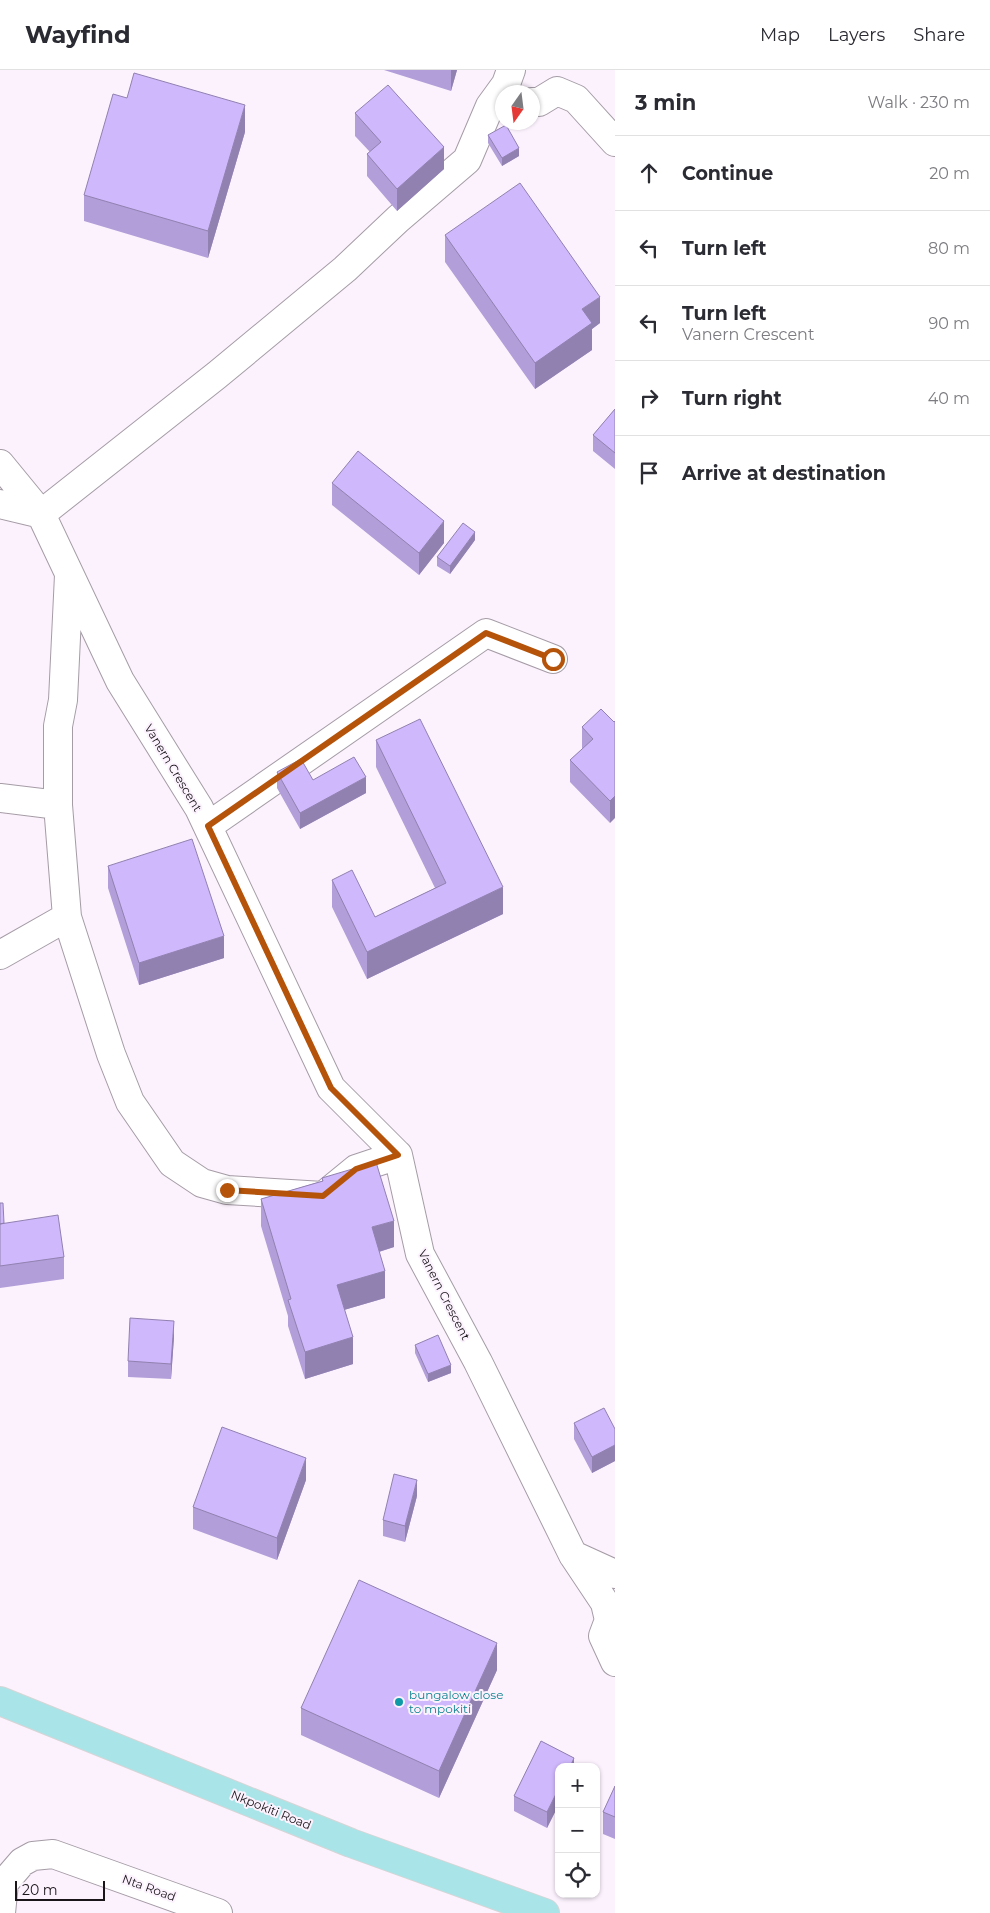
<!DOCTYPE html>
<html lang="en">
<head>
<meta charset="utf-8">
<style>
  body { margin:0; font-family:Montserrat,sans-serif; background:#f7f7f7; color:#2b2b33 }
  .controls { position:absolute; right:15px; bottom:15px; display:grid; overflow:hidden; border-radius:10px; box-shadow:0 1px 4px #0004 }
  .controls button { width:45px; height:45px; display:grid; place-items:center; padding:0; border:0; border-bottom:1px solid #e1e1e2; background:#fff; color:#2b2b33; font:25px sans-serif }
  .compass { position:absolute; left:495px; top:15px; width:45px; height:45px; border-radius:50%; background:#fff; box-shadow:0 1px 4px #0004; rotate:194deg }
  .scale { position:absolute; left:15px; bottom:12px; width:90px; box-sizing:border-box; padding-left:5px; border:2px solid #191519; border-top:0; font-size:14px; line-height:18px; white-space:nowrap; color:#191519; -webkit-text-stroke:4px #fcf2fe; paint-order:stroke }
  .stop { position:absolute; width:15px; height:15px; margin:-11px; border:4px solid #b45309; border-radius:50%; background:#fff }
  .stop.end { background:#b45309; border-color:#fff; box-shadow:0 1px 5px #0008 }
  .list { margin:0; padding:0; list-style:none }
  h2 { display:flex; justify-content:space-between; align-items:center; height:65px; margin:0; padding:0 20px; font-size:21px }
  h2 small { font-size:16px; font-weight:400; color:#7c7c81 }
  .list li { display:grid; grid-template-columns:32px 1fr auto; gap:15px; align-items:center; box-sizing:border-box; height:75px; padding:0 20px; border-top:1px solid #e1e1e2 }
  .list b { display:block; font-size:19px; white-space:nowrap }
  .list p { margin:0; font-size:16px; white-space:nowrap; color:#7c7c81 }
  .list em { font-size:16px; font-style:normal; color:#7c7c81 }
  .icon { flex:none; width:28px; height:28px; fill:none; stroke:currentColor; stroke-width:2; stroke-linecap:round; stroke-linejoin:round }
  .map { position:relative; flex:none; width:615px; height:1843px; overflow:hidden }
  header { display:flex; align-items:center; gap:30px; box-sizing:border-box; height:70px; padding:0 25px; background:#fff; border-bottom:1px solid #e1e1e2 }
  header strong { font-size:24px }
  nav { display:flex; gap:28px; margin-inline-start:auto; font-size:18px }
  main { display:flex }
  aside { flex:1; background:#fff }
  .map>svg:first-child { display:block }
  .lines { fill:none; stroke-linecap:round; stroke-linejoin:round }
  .minor-casing { stroke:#a59ca6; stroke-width:30 }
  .major-casing { stroke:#d6d5d6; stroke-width:30 }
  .minor { stroke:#fff; stroke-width:28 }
  .major { stroke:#a9e5e8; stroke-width:28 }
  .wall { fill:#b29ed8 }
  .shaded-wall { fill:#9181b0 }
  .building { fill:#cfb8fb; stroke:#9181b0 }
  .route { stroke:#b45309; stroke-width:6 }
  .culture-dot { fill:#0f9aa8; stroke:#fcf2fe; stroke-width:2 }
  .labels { text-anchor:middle; stroke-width:4; stroke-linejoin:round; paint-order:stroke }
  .street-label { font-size:12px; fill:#191519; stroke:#fcf2fe }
  .culture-label { font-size:12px; fill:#0d838f; stroke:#fcf2fe; text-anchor:start }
</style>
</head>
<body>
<header>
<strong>Wayfind</strong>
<nav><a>Map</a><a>Layers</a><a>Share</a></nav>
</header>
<main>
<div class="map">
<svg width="615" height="1843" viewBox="0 0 615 1843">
  <rect width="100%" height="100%" fill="#fcf2fe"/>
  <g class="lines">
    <defs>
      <path id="minor" d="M532 32H539L557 21 576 29 615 72
        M0 394 41 444 120 611 199 738 331 1018 398 1085 420 1184 478 1292 573 1485 605 1533 609 1550 603 1566 615 1592
        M0 434 41 444 217 305 345 199 398 149 467 90 490 36 506 14 511 0
        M69 505 63 630 58 656V735L67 847 111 984 130 1032 172 1093 202 1113 227 1120 323 1126 356 1099 398 1085
        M0 728 58 735
        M208 756 486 563 553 589
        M0 885 67 847
        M573 1485 615 1504
        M1 1843 4 1813 22 1792 33 1786 53 1784 218 1843"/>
      <path id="major" d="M0 1631 351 1773 545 1843"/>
    </defs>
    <use href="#minor" class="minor-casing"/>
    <use href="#major" class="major-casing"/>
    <use href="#minor" class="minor"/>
    <use href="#major" class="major"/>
  </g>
  <path class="wall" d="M384 0H457L451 21Z
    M355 43 444 99 397 141 367 106V84L370 82 355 66Z
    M245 62 208 188 84 151V125Z
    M488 65 519 86 502 96 488 73Z
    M445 165 600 253 592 259V280L535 319 445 192Z
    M615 339V399L593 381V365Z
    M332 413 444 473 419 505 332 435Z
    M475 470 450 504 437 496V487Z
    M614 652 610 753 570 712V690L582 679V657Z
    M376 670 503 844 367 909 332 837V810L375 847 435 818 376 697Z
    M277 702 313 710 366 723 300 759 277 718Z
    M108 796 224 888 139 915 108 818Z
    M322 1108 394 1177 379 1182 385 1228 344 1240 353 1294 305 1309 288 1256V1246L261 1156V1129L322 1111Z
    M0 1133 4 1153 64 1187V1209L0 1218Z
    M174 1267 171 1309 128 1307V1291Z
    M415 1275 451 1303 428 1312 415 1283Z
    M574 1353 615 1359V1391L592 1403 574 1369Z
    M306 1410 277 1490 193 1459V1437Z
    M417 1426 405 1472 383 1466V1450Z
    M497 1600 439 1728 301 1665V1638Z
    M541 1671 574 1688V1697H559V1734L547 1758 514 1741V1726Z
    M615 1716V1769L603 1764V1742Z"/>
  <path class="shaded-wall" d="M451 0H457L451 21Z
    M245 35V62L208 188V161Z
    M444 77V99L397 141V119Z
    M519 78V86L502 96V88Z
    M600 227V253L592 259V280L535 319V293L582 239Z
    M444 451V473L419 505V483Z
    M475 462V470L450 504V496Z
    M366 707V723L300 759V743Z
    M615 726V748L610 753V731Z
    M503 817V844L367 909V882Z
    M224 866V888L139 915V893Z
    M394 1151V1177L372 1184V1157Z
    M385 1201V1228L337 1242V1215Z
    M174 1251V1267L171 1309V1294Z
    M353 1267V1294L305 1309V1282Z
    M451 1295V1303L428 1312V1304Z
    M615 1375V1391L592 1403V1387Z
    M306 1388V1410L277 1490V1468Z
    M417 1410V1426L405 1472V1456Z
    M497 1573V1600L439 1728V1701Z
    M574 1688V1697H570Z
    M559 1718V1734L547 1758V1742Z"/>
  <path class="building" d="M134 3 245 35 208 161 84 125 113 24 127 28Z
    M388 15 444 77 397 119 367 84 381 72 355 43Z
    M506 55 519 78 502 88 488 65Z
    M520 113 600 227 582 239 592 253 535 293 445 165Z
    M615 339V383L593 365Z
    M358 381 444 451 419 483 332 413Z
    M463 453 475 462 450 496 437 487Z
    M601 639 614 652 615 651V726L610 731 570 690 593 669 582 657Z
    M420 649 503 817 367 882 332 810 352 800 375 847 446 813 376 670Z
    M354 687 366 707 300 743 277 702 301 689 313 710Z
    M192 769 224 866 139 893 108 796Z
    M376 1092 394 1151 372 1157 385 1201 337 1215 353 1267 305 1282 288 1230 291 1229 261 1129 323 1111 322 1108Z
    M0 1133H3L4 1153 0 1154Z
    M58 1145 64 1187 0 1196V1154Z
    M130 1248 174 1251 171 1294 128 1291Z
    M438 1265 451 1295 428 1304 415 1275Z
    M604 1338 615 1359V1375L592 1387 574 1353Z
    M222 1357 306 1388 277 1468 193 1437Z
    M394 1404 417 1410 405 1456 383 1450Z
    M359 1510 497 1573 439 1701 301 1638Z
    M541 1671 574 1688 570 1697H559V1718L547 1742 514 1726Z
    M615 1716V1747L603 1742Z"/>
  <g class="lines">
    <path class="route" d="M227 1120 323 1126 356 1099 398 1085 331 1018 208 756 486 563 553 589"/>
  </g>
  <circle class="culture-dot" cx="399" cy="1632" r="5"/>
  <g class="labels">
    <g class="street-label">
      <text transform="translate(173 698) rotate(59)" y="4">Vanern Crescent</text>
      <text transform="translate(444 1225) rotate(63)" y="4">Vanern Crescent</text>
      <text transform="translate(271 1740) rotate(22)" y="4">Nkpokiti Road</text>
      <text transform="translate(149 1818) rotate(20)" y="4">Nta Road</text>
    </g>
    <g class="culture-label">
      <text x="409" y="1629">bungalow close<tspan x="409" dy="14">to mpokiti</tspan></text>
    </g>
  </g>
</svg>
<div class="controls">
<button>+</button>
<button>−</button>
<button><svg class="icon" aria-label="locate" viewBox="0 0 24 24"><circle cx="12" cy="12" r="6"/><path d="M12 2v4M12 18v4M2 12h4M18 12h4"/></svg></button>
</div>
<svg class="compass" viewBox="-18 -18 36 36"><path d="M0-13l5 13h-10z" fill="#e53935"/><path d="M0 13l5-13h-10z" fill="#7c7c81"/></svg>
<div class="scale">20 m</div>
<div class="stop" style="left:553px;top:589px"></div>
<div class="stop end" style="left:227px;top:1120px"></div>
</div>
<aside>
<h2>3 min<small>Walk · 230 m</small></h2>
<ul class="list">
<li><svg class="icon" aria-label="ahead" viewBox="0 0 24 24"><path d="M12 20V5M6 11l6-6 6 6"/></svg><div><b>Continue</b></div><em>20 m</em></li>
<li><svg class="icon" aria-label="left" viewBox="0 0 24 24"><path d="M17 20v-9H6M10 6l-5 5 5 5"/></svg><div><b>Turn left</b></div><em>80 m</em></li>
<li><svg class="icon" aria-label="left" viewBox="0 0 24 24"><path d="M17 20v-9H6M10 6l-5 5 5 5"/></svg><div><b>Turn left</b><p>Vanern Crescent</p></div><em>90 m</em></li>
<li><svg class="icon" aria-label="right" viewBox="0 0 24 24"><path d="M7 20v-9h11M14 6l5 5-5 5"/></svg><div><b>Turn right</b></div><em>40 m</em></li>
<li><svg class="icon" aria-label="arrive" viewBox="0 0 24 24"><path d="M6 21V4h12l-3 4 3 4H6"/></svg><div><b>Arrive at destination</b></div></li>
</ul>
</aside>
</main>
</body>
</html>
